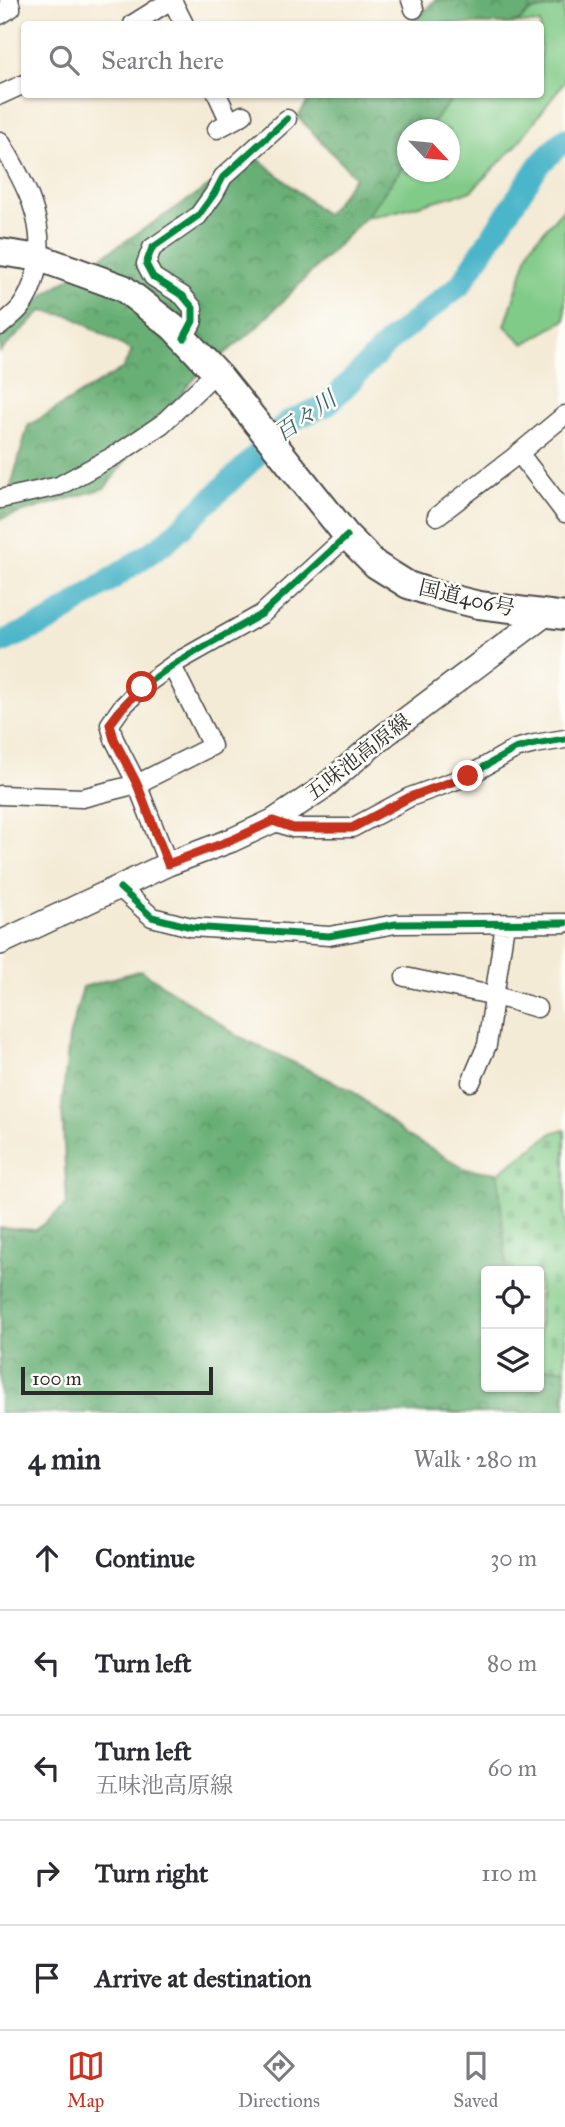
<!DOCTYPE html>
<html lang="en">
<head>
<meta charset="utf-8">
<style>
  body { margin:0; font-family:"IM FELL Great Primer","Noto Serif JP",serif; background:#f2f2f3; color:#2b2b33 }
  .controls { position:absolute; right:21px; bottom:21px; display:grid; overflow:hidden; border-radius:7px; box-shadow:0 2px 5px #0004 }
  .controls button { width:63px; height:63px; display:grid; place-items:center; padding:0; border:0; border-bottom:2px solid #e1e1e2; background:#fff; color:#2b2b33; font:35px sans-serif }
  .compass { position:absolute; left:397px; top:119px; width:63px; height:63px; border-radius:50%; background:#fff; box-shadow:0 2px 5px #0004; rotate:116deg }
  .scale { position:absolute; left:21px; bottom:18px; width:192px; box-sizing:border-box; padding-left:7px; border:4px solid #2b2b2b; border-top:0; font-size:19px; line-height:24px; white-space:nowrap; color:#2b2b2b; -webkit-text-stroke:5px #fdfcf7; paint-order:stroke }
  .stop { position:absolute; width:21px; height:21px; margin:-16px; border:5px solid #c8321e; border-radius:50%; background:#fff }
  .stop.end { background:#c8321e; border-color:#fff; box-shadow:0 2px 7px #0008 }
  .list { margin:0; padding:0; list-style:none }
  h2 { display:flex; justify-content:space-between; align-items:center; height:91px; margin:0; padding:0 28px; font-size:30px }
  h2 small { font-size:23px; font-weight:400; color:#7c7c81 }
  .list li { display:grid; grid-template-columns:46px 1fr auto; gap:21px; align-items:center; box-sizing:border-box; height:105px; padding:0 28px; border-top:2px solid #e1e1e2 }
  .list b { display:block; font-size:26px; white-space:nowrap }
  .list p { margin:0; font-size:23px; white-space:nowrap; color:#7c7c81 }
  .list em { font-size:23px; font-style:normal; color:#7c7c81 }
  .icon { flex:none; width:38px; height:38px; fill:none; stroke:currentColor; stroke-width:2; stroke-linecap:round; stroke-linejoin:round }
  .map { position:relative; flex:none; width:565px; height:1413px; overflow:hidden }
  .search { position:absolute; background:#fff; box-shadow:0 2px 5px #0004; left:21px; right:21px; top:21px; height:77px; display:flex; align-items:center; gap:18px; box-sizing:border-box; padding:0 24px; border-radius:7px; color:#7c7c81; font-size:26px }
  .sheet { height:616px; background:#fff }
  nav { display:flex; justify-content:space-around; align-items:center; box-sizing:border-box; height:98px; border-top:2px solid #e1e1e2; background:#fff; font-size:19px; color:#7c7c81 }
  nav a { display:grid; justify-items:center; gap:4px }
  nav .on { color:#c8321e }
  .map>svg:first-child { display:block }
  .grass { fill:#81cb88; stroke:#567b5a; stroke-width:2 }
  .forest { fill:url(#forest-crowns); stroke:#4a6d50; stroke-width:2 }
  .cemetery { fill:url(#cemetery-stones); stroke:#567b5a; stroke-width:2 }
  .lines { fill:none; stroke-linecap:round; stroke-linejoin:round }
  .river { stroke:#4bb5c9; stroke-width:23 }
  .minor-casing { stroke:#494845; stroke-width:21 }
  .major-casing { stroke:#494845; stroke-width:26 }
  .highway-casing { stroke:#494845; stroke-width:30 }
  .minor { stroke:#fff; stroke-width:18 }
  .major { stroke:#fff; stroke-width:23 }
  .highway { stroke:#fff; stroke-width:26 }
  .cycleway-casing { stroke:#fdfcf7; stroke-width:11 }
  .cycleway { stroke:#00873e; stroke-width:7 }
  .route { stroke:#c8321e; stroke-width:9 }
  .labels { text-anchor:middle; stroke-width:5; stroke-linejoin:round; paint-order:stroke }
  .street-label { font-size:21px; fill:#2b2b2b; stroke:#fdfcf7 }
  .water-label { font-size:23px; font-style:italic; fill:#38626a; stroke:#fdfcf7 }
</style>
</head>
<body>
<div class="map">
<svg width="565" height="1413" viewBox="0 0 565 1413">
  <defs>
    <pattern id="forest-crowns" width="20" height="18" patternUnits="userSpaceOnUse" patternTransform="scale(1.75)"><rect width="20" height="18" fill="#68af74"/><path d="M2 6a3 3 0 1 1 6 0M12 15a3 3 0 1 1 6 0" fill="none" stroke="#568f5f"/></pattern>
    <pattern id="cemetery-stones" width="16" height="16" patternUnits="userSpaceOnUse" patternTransform="scale(1.75)"><rect width="16" height="16" fill="#81cb88"/><path d="M2 7V4a2 2 0 0 1 4 0v3zM10 15v-3a2 2 0 0 1 4 0v3z" fill="#70ae76"/></pattern>
  </defs>
  <rect width="100%" height="100%" fill="#fdfcf7"/>
  <filter id="ink" filterUnits="userSpaceOnUse"><feTurbulence type="fractalNoise" baseFrequency=".0143" numOctaves="2"/><feDisplacementMap in="SourceGraphic" scale="14" xChannelSelector="R" yChannelSelector="G"/><feConvolveMatrix kernelMatrix="1 2 1 2 8 2 1 2 1" color-interpolation-filters="sRGB"/></filter>
  <filter id="wash" filterUnits="userSpaceOnUse"><feTurbulence type="fractalNoise" baseFrequency=".00686" numOctaves="4" result="noise"/><feDisplacementMap in="SourceGraphic" scale="28" xChannelSelector="R" yChannelSelector="G"/><feGaussianBlur stdDeviation="1.57" result="paint"/><feColorMatrix in="noise" values="0 0 0 0 0 0 0 0 0 0 0 0 0 0 0 0 0 1.4 0 .05"/><feComposite in="paint" operator="in"/></filter>
  <g filter="url(#wash)">
    <rect width="100%" height="100%" fill="#f4ebd6"/>
    <path class="grass" d="M564 0 565 81 515 147 471 191 386 214 366 217 407 161V172H449V130L427 129 455 95 540 94V24L516 23 530 11 560 6Z
      M565 207V320L524 344 505 326 531 245Z"/>
    <path class="forest" d="M435 0H564V1L560 6 530 11 516 24H412Z
      M312 95H455L427 129 407 130V161L366 217 255 329 196 377 143 437 105 488 0 519V501L6 504 28 426 123 368 132 351 71 316 42 311 0 352V335L48 292 255 156 326 215 355 177 298 117Z
      M141 970 238 1036 351 1090 405 1134 466 1169 498 1173 507 1271H486V1387H539V1369L565 1368V1413H0V1228L36 1230 67 1205 62 1107 69 1038 83 987Z"/>
    <path class="cemetery" d="M565 1130V1368L539 1369V1271H507L498 1173 554 1132Z"/>
    <g class="lines">
      <path class="river" d="M0 643 50 621 166 542 249 463 287 422 327 405 391 340 460 285 538 166 565 139"/>
    </g>
  </g>
  <g filter="url(#ink)">
    <g class="lines">
      <defs>
        <path id="minor" d="M172 0 184 24
          M411 0 414 9
          M0 15 11 8 9 0
          M133 24 171 0
          M217 94 230 122
          M0 95 24 84
          M217 129 243 115
          M0 141C24 181 49 224 36 273 33 285 28 298 20 308 15 314 7 320 0 326
          M184 338 193 321V308L183 296 153 277 146 264 152 248 198 216 214 194 223 177 287 119
          M519 453 565 513
          M0 499 59 486 119 453 162 424 216 372
          M437 516 513 458 565 415
          M0 795 82 798 137 784 212 746 172 666
          M273 821 293 828H352L410 797 468 776 515 749 535 744 565 739
          M168 864 137 784 114 739 110 724 122 707 142 687 177 662 262 614 347 536
          M120 888 152 917 191 927 329 936 396 924 565 923
          M405 977 496 996 537 1008
          M471 1082 487 1045 505 924"/>
        <path id="major" d="M0 943 168 864 232 840 273 821 321 789 385 735 546 614"/>
        <path id="highway" d="M0 252 40 258 123 288 173 327 221 378 347 536 376 565 408 585 438 595 479 605 565 616"/>
      </defs>
      <use href="#minor" class="minor-casing"/>
      <use href="#major" class="major-casing"/>
      <use href="#highway" class="highway-casing"/>
      <use href="#minor" class="minor"/>
      <use href="#major" class="major"/>
      <use href="#highway" class="highway"/>
      <defs>
        <path id="cycleway" d="M184 338 193 321V308L183 296 153 277 146 264 152 248 198 216 214 194 223 177 287 119
          M273 821 293 828H352L410 797 468 776 515 749 535 744 565 739
          M168 864 137 784 114 739 110 724 122 707 142 687 177 662 262 614 347 536
          M120 888 152 917 191 927 329 936 396 924 565 923"/>
      </defs>
      <use href="#cycleway" class="cycleway-casing"/>
      <use href="#cycleway" class="cycleway"/>
    </g>
  </g>
  <g class="lines" filter="url(#ink)">
    <path class="route" d="M142 687 122 708 110 724 114 739 137 784 168 864 232 840 273 821 293 828H352L410 797 468 776"/>
  </g>
  <g class="labels">
    <g class="street-label">
      <text transform="translate(467 598) rotate(13)" y="7">国道406号</text>
      <text transform="translate(358 757) rotate(-38)" y="7">五味池高原線</text>
    </g>
    <g class="water-label">
      <text transform="translate(305 416) rotate(-35)" y="8">百々川</text>
    </g>
  </g>
</svg>
<div class="controls">
<button><svg class="icon" aria-label="locate" viewBox="0 0 24 24"><circle cx="12" cy="12" r="6"/><path d="M12 2v4M12 18v4M2 12h4M18 12h4"/></svg></button>
<button><svg class="icon" aria-label="layers" viewBox="0 0 24 24"><path d="M12 4l9 5-9 5-9-5zM3 14l9 5 9-5"/></svg></button>
</div>
<svg class="compass" viewBox="-18 -18 36 36"><path d="M0-13l5 13h-10z" fill="#e53935"/><path d="M0 13l5-13h-10z" fill="#7c7c81"/></svg>
<div class="scale">100 m</div>
<div class="stop" style="left:142px;top:687px"></div>
<div class="stop end" style="left:468px;top:776px"></div>
<div class="search"><svg class="icon" aria-label="search" viewBox="0 0 24 24"><circle cx="10" cy="10" r="6"/><path d="M15 15l6 6"/></svg>Search here</div>
</div>
<section class="sheet">
<h2>4 min<small>Walk · 280 m</small></h2>
<ul class="list">
<li><svg class="icon" aria-label="ahead" viewBox="0 0 24 24"><path d="M12 20V5M6 11l6-6 6 6"/></svg><div><b>Continue</b></div><em>30 m</em></li>
<li><svg class="icon" aria-label="left" viewBox="0 0 24 24"><path d="M17 20v-9H6M10 6l-5 5 5 5"/></svg><div><b>Turn left</b></div><em>80 m</em></li>
<li><svg class="icon" aria-label="left" viewBox="0 0 24 24"><path d="M17 20v-9H6M10 6l-5 5 5 5"/></svg><div><b>Turn left</b><p>五味池高原線</p></div><em>60 m</em></li>
<li><svg class="icon" aria-label="right" viewBox="0 0 24 24"><path d="M7 20v-9h11M14 6l5 5-5 5"/></svg><div><b>Turn right</b></div><em>110 m</em></li>
<li><svg class="icon" aria-label="arrive" viewBox="0 0 24 24"><path d="M6 21V4h12l-3 4 3 4H6"/></svg><div><b>Arrive at destination</b></div></li>
</ul>
</section>
<nav>
<a class="on"><svg class="icon" aria-label="map" viewBox="0 0 24 24"><path d="M3 6l6-2 6 2 6-2v14l-6 2-6-2-6 2zM9 4v14M15 6v14"/></svg>Map</a>
<a><svg class="icon" aria-label="directions" viewBox="0 0 24 24"><path d="M12 3l9 9-9 9-9-9zM9 14v-3h6M13 9l2 2-2 2"/></svg>Directions</a>
<a><svg class="icon" aria-label="saved" viewBox="0 0 24 24"><path d="M7 4h10v16l-5-4-5 4z"/></svg>Saved</a>
</nav>
</body>
</html>
